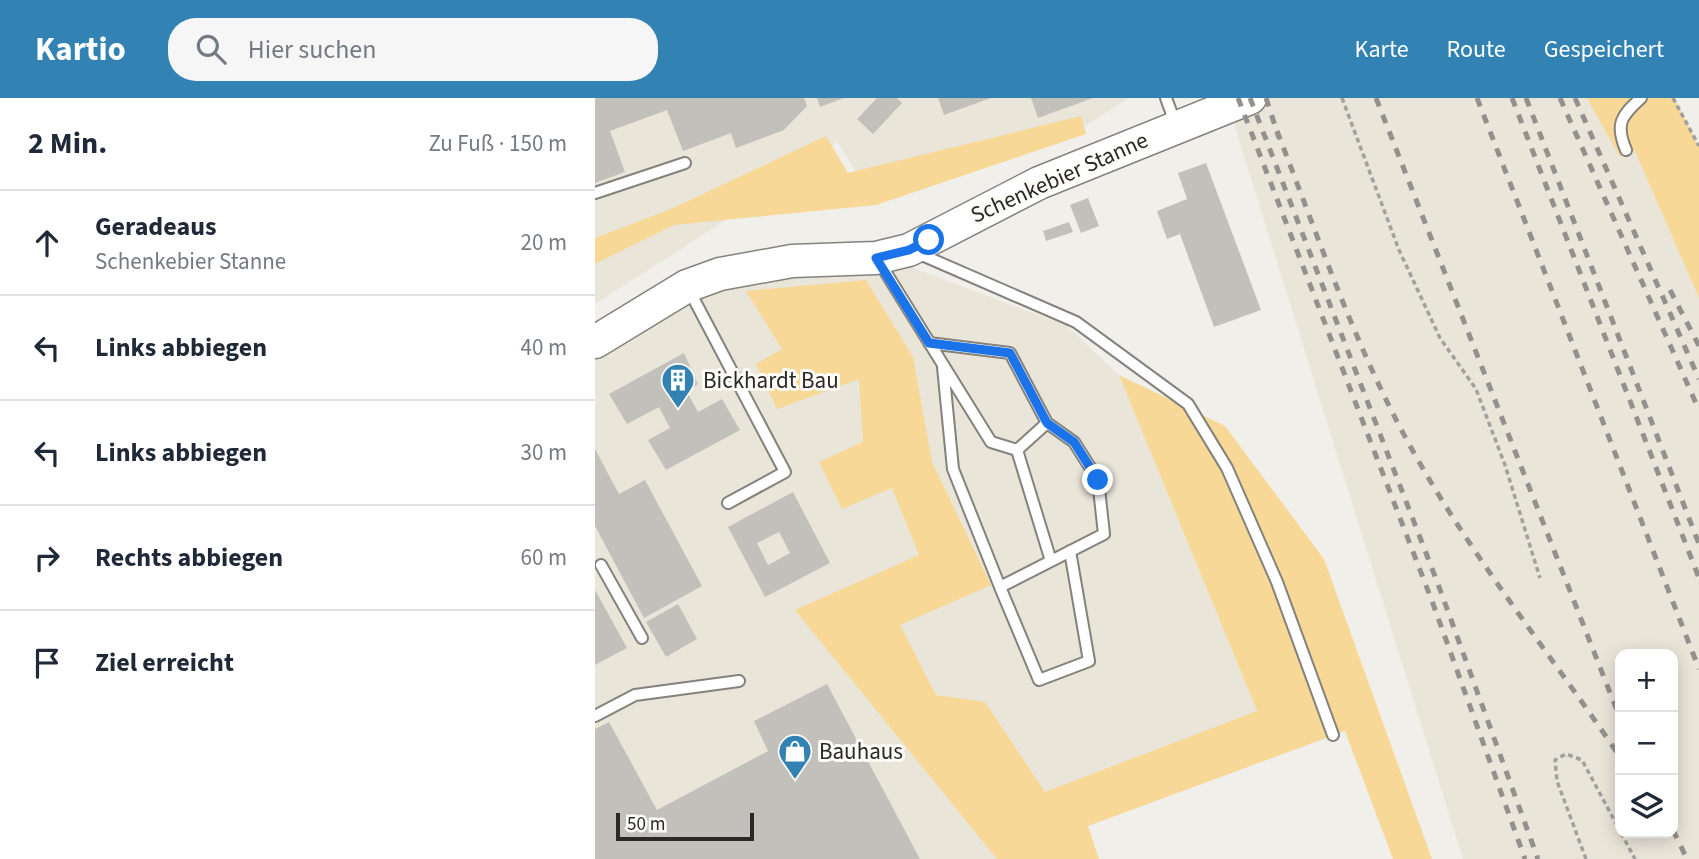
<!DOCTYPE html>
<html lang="de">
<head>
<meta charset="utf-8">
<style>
  body { margin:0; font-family:"Source Sans 3",sans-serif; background:#f6f6f7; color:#1f2937 }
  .controls { position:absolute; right:21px; bottom:21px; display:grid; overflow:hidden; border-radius:14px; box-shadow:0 4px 18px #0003 }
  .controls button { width:63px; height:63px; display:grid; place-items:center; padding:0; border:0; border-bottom:2px solid #e0e1e3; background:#fff; color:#1f2937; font:35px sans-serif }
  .scale { position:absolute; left:21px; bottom:18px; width:138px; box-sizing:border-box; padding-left:7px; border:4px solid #2a2928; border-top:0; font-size:19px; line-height:24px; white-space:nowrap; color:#2a2928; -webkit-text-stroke:5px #fefcf7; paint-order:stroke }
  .stop { position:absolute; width:21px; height:21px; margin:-16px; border:5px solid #1a73e8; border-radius:50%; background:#fff }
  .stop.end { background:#1a73e8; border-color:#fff; box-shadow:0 2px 7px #0008 }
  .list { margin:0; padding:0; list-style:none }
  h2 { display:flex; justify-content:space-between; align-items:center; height:91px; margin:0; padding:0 28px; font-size:30px }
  h2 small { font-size:23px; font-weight:400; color:#747a83 }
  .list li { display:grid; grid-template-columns:46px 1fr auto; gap:21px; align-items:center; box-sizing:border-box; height:105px; padding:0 28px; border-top:2px solid #e0e1e3 }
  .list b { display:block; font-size:26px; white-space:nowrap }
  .list p { margin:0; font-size:23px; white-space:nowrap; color:#747a83 }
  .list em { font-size:23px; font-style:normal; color:#747a83 }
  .icon { flex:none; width:38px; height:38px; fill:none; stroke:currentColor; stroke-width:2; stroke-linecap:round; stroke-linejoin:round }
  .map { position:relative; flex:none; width:1104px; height:761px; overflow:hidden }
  header { display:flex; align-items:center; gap:42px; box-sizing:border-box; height:98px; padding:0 35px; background:#3282b3; color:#fff }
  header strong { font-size:33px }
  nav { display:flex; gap:38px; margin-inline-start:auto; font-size:24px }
  .search { width:490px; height:63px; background:#f6f6f7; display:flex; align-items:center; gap:18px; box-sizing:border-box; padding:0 24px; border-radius:28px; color:#747a83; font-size:26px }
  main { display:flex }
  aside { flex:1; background:#fff }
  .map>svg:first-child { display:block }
  .built { fill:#eae5d9; fill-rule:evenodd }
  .green { fill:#f7d896 }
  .building { fill:#c2c0bb; fill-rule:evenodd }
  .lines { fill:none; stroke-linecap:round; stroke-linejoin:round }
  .lane-casing { stroke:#84827d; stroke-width:14 }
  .secondary-casing { stroke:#84827d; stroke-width:35 }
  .path { stroke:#a3a19e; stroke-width:3.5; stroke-dasharray:5 3.5; stroke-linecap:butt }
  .lane { stroke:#fff; stroke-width:10 }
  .secondary { stroke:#fff; stroke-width:32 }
  .rail { stroke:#93918e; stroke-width:5; stroke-dasharray:9 9; stroke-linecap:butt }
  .route { stroke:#1a73e8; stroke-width:9 }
  .labels { text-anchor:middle; stroke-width:6; stroke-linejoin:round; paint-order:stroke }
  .street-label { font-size:23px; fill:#2a2928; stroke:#fefcf7 }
  .poi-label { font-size:23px; fill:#2a2928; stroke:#fefcf7; text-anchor:start }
</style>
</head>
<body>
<header>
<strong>Kartio</strong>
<div class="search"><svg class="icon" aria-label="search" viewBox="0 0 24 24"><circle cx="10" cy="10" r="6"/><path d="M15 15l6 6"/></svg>Hier suchen</div>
<nav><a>Karte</a><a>Route</a><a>Gespeichert</a></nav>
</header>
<main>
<aside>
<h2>2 Min.<small>Zu Fuß · 150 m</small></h2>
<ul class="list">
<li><svg class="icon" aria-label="ahead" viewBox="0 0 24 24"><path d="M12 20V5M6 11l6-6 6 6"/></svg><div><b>Geradeaus</b><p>Schenkebier Stanne</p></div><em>20 m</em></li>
<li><svg class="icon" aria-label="left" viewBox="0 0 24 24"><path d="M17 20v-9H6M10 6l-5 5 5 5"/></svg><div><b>Links abbiegen</b></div><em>40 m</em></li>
<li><svg class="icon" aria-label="left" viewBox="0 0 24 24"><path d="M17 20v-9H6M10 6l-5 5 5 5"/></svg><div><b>Links abbiegen</b></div><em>30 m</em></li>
<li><svg class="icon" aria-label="right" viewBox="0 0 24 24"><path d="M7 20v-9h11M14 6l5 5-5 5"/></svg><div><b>Rechts abbiegen</b></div><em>60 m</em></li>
<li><svg class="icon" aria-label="arrive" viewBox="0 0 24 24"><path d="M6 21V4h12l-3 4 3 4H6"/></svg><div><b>Ziel erreicht</b></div></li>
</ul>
</aside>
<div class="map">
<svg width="1104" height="761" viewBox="0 0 1104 761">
  <rect width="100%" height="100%" fill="#f1efea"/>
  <path class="built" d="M0 0H534L492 27 265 81 242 43 223 63 0 206Z
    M631 0H994L1025 59 1040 52 1104 200V761H868ZM1025 556H1078V735H1025Z
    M316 169 472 228 524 277 673 640 395 749 402 761H0V263L107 198 163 178Z"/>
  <path class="green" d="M992 0H1079L1104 48V200L1040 53 1025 59Z
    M486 18 491 36 281 107 79 127 0 166V140L76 111 231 38 253 75Z
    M271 182 318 259 337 364 396 487 305 527 341 597 390 604 450 694 662 613 524 277 630 328 729 461 837 761H798L750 633 493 728 504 761H402L200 512 324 457 297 390 247 411 224 364 268 344 264 281 182 311 161 266 187 251 151 193Z"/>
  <path class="building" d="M0 0H209L212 8 189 32 141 50 136 35 88 53 72 12 15 33 30 74 0 85Z
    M222 0H249L225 9Z
    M282 0H302L307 5 278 36 262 21Z
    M343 0H396L349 17Z
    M436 0H498L443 20Z
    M611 65 666 212 619 229 585 136 572 141 562 113 592 101 583 75Z
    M493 100 504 128 486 135 475 107Z
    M474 124 478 134 451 143 448 133Z
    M89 255 103 286 92 294 103 314 127 301 145 332 71 372 53 342 75 330 64 309 32 326 14 296Z
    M0 351 24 396 50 382 107 488 49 520 0 428Z
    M198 394 235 465 170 499 133 429ZM184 434 195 455 173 467 162 445Z
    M0 492 32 550 0 567Z
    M83 506 102 541 71 559 51 524Z
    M232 586 325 761H0V631L14 624 62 712 173 653 159 623Z"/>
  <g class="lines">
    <defs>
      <path id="lane" d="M571 0 581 27
        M1031 52C1020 26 1026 18 1046 0
        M0 95 90 65
        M320 154 481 224 593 306 632 370 682 484 738 637
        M283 162 396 344 422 352 452 325 415 255 334 245
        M93 190 190 374 133 405
        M348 269 358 371 405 489 509 436 503 382 479 344 452 325
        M422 352 456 463
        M6 467 47 540
        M405 489 444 582 494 563 475 453
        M0 618 40 597 144 583"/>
      <path id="secondary" d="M0 244 92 188 125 176 197 163 281 160 314 152 444 85 655 0"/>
    </defs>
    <use href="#lane" class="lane-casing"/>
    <use href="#secondary" class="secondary-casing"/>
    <path class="path" d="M747 0 804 152 845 240 881 291 910 367 945 480
      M1078 0 1104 48
      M1026 735 1040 761
      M991 761 962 683 960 662 971 656 987 662 1025 733"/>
    <use href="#lane" class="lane"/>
    <use href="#secondary" class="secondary"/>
    <path class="rail" d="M643 0 837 503 930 761
      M655 0 843 486 943 761
      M671 0 684 40
      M781 0 1025 620
      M882 0 1104 571
      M917 0 1104 480
      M931 0 1104 446
      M965 0 1104 312
      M980 0 1104 281
      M682 33C724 141 762 254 819 355 879 462 957 558 1025 659
      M1075 192 1104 248
      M1078 732 1092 761"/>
  </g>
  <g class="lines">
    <path class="route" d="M334 142 314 152 281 160 334 245 415 255 452 325 479 344 503 382"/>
  </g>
  <defs>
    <symbol id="building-pin" viewBox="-11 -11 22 30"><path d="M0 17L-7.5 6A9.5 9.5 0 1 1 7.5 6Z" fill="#3282b3" stroke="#fefcf7"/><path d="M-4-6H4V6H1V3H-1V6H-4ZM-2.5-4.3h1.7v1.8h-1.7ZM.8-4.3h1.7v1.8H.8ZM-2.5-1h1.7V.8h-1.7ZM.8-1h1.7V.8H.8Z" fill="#fff"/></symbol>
    <symbol id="shop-pin" viewBox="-11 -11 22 30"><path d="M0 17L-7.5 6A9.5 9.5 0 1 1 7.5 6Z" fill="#3282b3" stroke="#fefcf7"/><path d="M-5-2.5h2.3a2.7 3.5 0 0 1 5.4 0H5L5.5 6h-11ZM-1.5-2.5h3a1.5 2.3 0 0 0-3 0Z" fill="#fff"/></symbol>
  </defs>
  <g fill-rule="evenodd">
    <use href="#building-pin" x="64" y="263" width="38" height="52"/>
    <use href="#shop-pin" x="181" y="634" width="38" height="52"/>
  </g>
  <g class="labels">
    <g class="street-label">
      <text transform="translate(464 79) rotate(-24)" y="8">Schenkebier Stanne</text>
    </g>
    <g class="poi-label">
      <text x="108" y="290">Bickhardt Bau</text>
      <text x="224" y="661">Bauhaus</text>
    </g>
  </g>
</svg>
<div class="controls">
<button>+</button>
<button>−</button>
<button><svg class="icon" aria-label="layers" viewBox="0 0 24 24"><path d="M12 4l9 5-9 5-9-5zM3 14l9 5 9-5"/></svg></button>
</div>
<div class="scale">50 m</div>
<div class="stop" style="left:334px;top:142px"></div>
<div class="stop end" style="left:503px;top:382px"></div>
</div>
</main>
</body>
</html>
